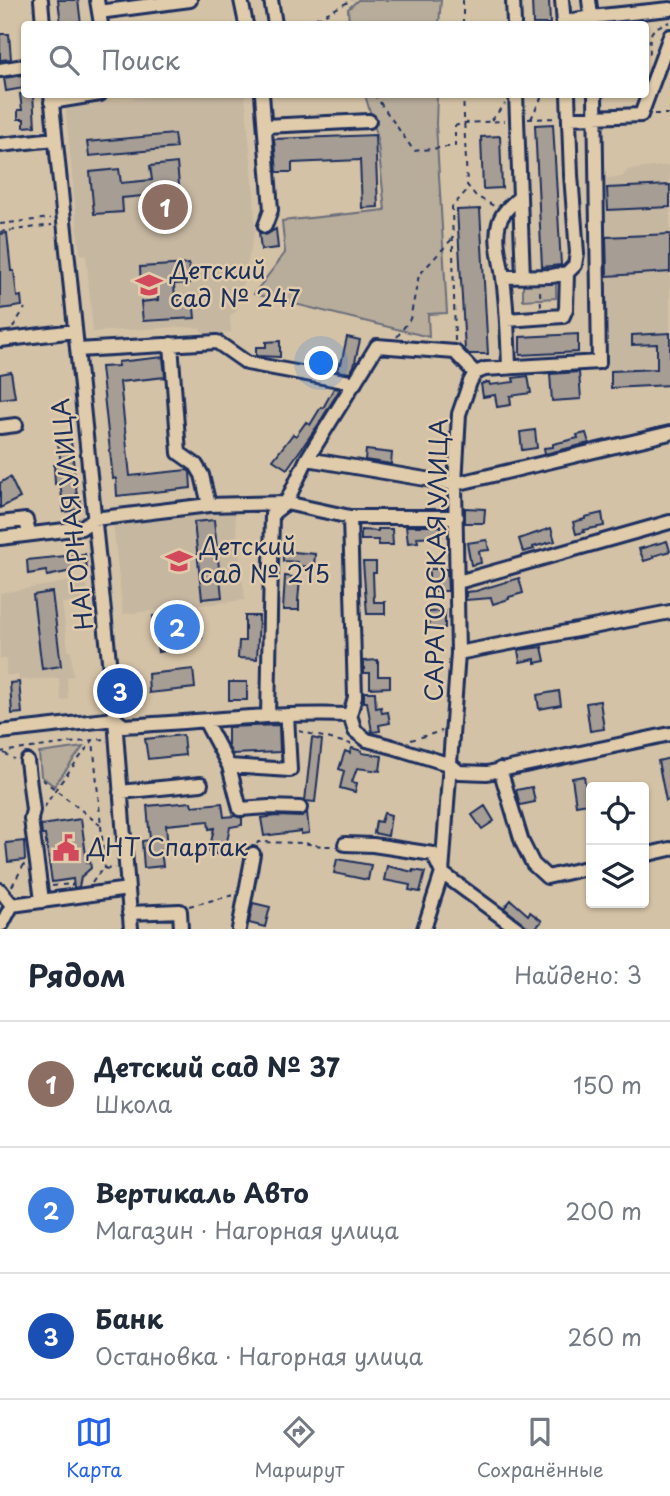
<!DOCTYPE html>
<html lang="ru">
<head>
<meta charset="utf-8">
<style>
  body { margin:0; font-family:"Playpen Sans",sans-serif; background:#f6f6f7; color:#1f2937 }
  .controls { position:absolute; right:21px; bottom:21px; display:grid; overflow:hidden; border-radius:7px; box-shadow:0 2px 5px #0004 }
  .controls button { width:63px; height:63px; display:grid; place-items:center; padding:0; border:0; border-bottom:2px solid #e0e1e3; background:#fff; color:#1f2937; font:35px sans-serif }
  .you { position:absolute; left:322px; top:364px; width:24px; height:24px; margin:-18px; border:5px solid #fff; border-radius:50%; background:#1a73e8; box-shadow:0 0 0 10px #1a73e833 }
  .badge { display:grid; place-items:center; width:46px; height:46px; border-radius:50%; background:#2563eb; color:#fff; font-size:23px; font-weight:700 }
  .pin { position:absolute; translate:-50% -50%; border:4px solid #fff; box-shadow:0 2px 7px #0006 }
  .list { margin:0; padding:0; list-style:none }
  h2 { display:flex; justify-content:space-between; align-items:center; height:91px; margin:0; padding:0 28px; font-size:30px }
  h2 small { font-size:23px; font-weight:400; color:#747a83 }
  .list li { display:grid; grid-template-columns:46px 1fr auto; gap:21px; align-items:center; box-sizing:border-box; height:126px; padding:0 28px; border-top:2px solid #e0e1e3 }
  .list b { display:block; font-size:26px; white-space:nowrap }
  .list p { margin:0; font-size:23px; white-space:nowrap; color:#747a83 }
  .list em { font-size:23px; font-style:normal; color:#747a83 }
  .icon { flex:none; width:38px; height:38px; fill:none; stroke:currentColor; stroke-width:2; stroke-linecap:round; stroke-linejoin:round }
  .map { position:relative; flex:none; width:670px; height:929px; overflow:hidden }
  .search { position:absolute; background:#fff; box-shadow:0 2px 5px #0004; left:21px; right:21px; top:21px; height:77px; display:flex; align-items:center; gap:18px; box-sizing:border-box; padding:0 24px; border-radius:7px; color:#747a83; font-size:26px }
  .sheet { height:469px; background:#fff }
  nav { display:flex; justify-content:space-around; align-items:center; box-sizing:border-box; height:98px; border-top:2px solid #e0e1e3; background:#fff; font-size:19px; color:#747a83 }
  nav a { display:grid; justify-items:center; gap:4px }
  nav .on { color:#2563eb }
  .map>svg:first-child { display:block }
  .built { fill:#c6b7a1 }
  .green { fill:#b8ac9b; stroke:#6a6e7c; stroke-width:2 }
  .building { fill:#a69d94; stroke:#1b2f5e; stroke-width:2 }
  .lines { fill:none; stroke-linecap:round; stroke-linejoin:round }
  .minor-casing { stroke:#1b2f5e; stroke-width:18 }
  .path { stroke:#1b2f5e; stroke-width:2; stroke-dasharray:5 5; stroke-linecap:butt }
  .minor { stroke:#e0cbaa; stroke-width:12 }
  .labels { text-anchor:middle; stroke-width:5; stroke-linejoin:round; paint-order:stroke }
  .poi-label { font-size:24px; fill:#1b2f5e; stroke:#e0cbaa; text-anchor:start }
  .street-label { font-size:24px; fill:#1b2f5e; stroke:#e0cbaa }
</style>
</head>
<body>
<div class="map">
<svg width="670" height="929" viewBox="0 0 670 929">
  <rect width="100%" height="100%" fill="#d4c2a6"/>
  <filter id="ink" filterUnits="userSpaceOnUse"><feTurbulence type="fractalNoise" baseFrequency=".0143" numOctaves="2"/><feDisplacementMap in="SourceGraphic" scale="14" xChannelSelector="R" yChannelSelector="G"/><feConvolveMatrix kernelMatrix="1 2 1 2 8 2 1 2 1" color-interpolation-filters="sRGB"/></filter>
  <g filter="url(#ink)">
    <path class="built" d="M173 95H245L254 194 255 231 236 312 230 315 231 332 209 335 201 331 200 328 179 327 93 332 86 255 80 254 65 105Z
      M670 165V385L611 388V371L603 364 598 216 608 210 606 178 622 177 628 170Z
      M234 508 245 600 123 614 113 523Z
      M86 579 89 600 62 603 68 650 71 652 73 676 67 677 68 699 61 701 59 678 19 680 18 675H6V659H0V593Z"/>
    <path class="green" d="M358 0H441L439 24H349L348 9Z
      M365 95H437L436 124 447 313 428 314 429 337 254 294 285 253 282 221 385 210 377 135Z
      M556 279V298L523 300V280Z
      M83 747 54 786 41 776 39 753Z"/>
    <path class="building" d="M58 0H78L81 24H61Z
      M532 0H549L550 24H533Z
      M0 34H9L11 59 0 60Z
      M24 75V88L6 91 4 78Z
      M20 94H33L35 126 24 127V119H18V110H22Z
      M553 124 561 265 542 267 535 125Z
      M174 134 176 148 89 156 87 142Z
      M375 135 378 207 362 208 360 160 292 163V172H277L274 139Z
      M500 136 502 188 483 189 481 137Z
      M177 163 181 206 154 208 153 195 122 198 123 212 94 214 90 172 119 169 121 183 152 180 150 166Z
      M670 185V207L608 210 607 188Z
      M480 209 488 354H469L465 350 457 210Z
      M276 229 278 248 261 250 259 232 266 235Z
      M7 233 11 271H14L17 297 21 296 22 306 0 309V234Z
      M670 234V272L607 276 606 237Z
      M189 264 190 283 174 284 175 300 193 299 195 318 143 321 141 302 158 300 157 285 141 287 140 267Z
      M670 333V385L611 388V371L657 369V344L632 345V335Z
      M578 334V352L520 355V337Z
      M347 337 360 340 354 366 350 373 337 371 339 363 341 364Z
      M280 341V357L256 356V347H266V342Z
      M163 357 165 377 120 382 130 476 187 470 190 472 191 488 117 496 116 478 113 479 101 367 118 366V362Z
      M11 372 15 397 0 399V374Z
      M579 372 581 399 552 401 550 374Z
      M528 376 531 393 510 396 511 405 497 407 495 395 483 397 481 384 489 382 490 385 514 382 513 378Z
      M334 388 340 389 318 425 287 469 273 460 293 434 296 436 306 422 310 425 321 407 323 408Z
      M535 430 537 448 522 450 520 432Z
      M586 433 589 443 545 454 544 448 553 447V444L578 438 577 435Z
      M71 441 77 496 79 495 81 509 64 512 60 483 55 484 54 465 61 464 58 443Z
      M366 450 392 453 391 464 365 460Z
      M10 477 20 498 0 508V483Z
      M465 508 485 509 484 523H465Z
      M602 513 604 526 583 530 584 532 576 534 573 522 585 519V517Z
      M214 520 222 597 202 599 194 522Z
      M406 526H441L442 536 417 537 418 542 408 543Z
      M551 528 555 541 533 547 534 549 523 552 519 539Z
      M378 529H392L393 545H378V540H361V530L378 531Z
      M487 540 489 550 479 551 481 563 471 565 467 543Z
      M667 541 670 551 653 556 654 558 644 561 639 549Z
      M283 551 315 554 314 567 297 566V562L283 561Z
      M85 554 87 568 47 576 46 571 28 574 27 560Z
      M363 562H376V573H373L374 602H385V614H367Z
      M429 569H447L448 591H434V581H429Z
      M285 576 300 578 298 601H299V610H283Z
      M519 578 523 593 509 597V599L493 604 491 598 466 600V592L476 591Z
      M52 592 61 666 42 669 33 595Z
      M198 610 202 638 176 641 177 649 158 652 153 616Z
      M445 611V628H429L428 612Z
      M245 616H259L257 659 238 658 239 641H245Z
      M542 647 545 661 535 663V659L520 662 518 650Z
      M378 660V676H390V687L370 688V673H364V661Z
      M193 669 195 688 149 693 148 674Z
      M19 682 22 713 12 714 10 683Z
      M229 682H247V700H229Z
      M559 691 561 705 539 709 537 695Z
      M364 692H375L376 708 381 707 382 713 388 712 390 723 379 725 380 731 372 732 367 702H364Z
      M600 701 604 729 590 731 586 703Z
      M279 725 280 752 232 754 228 746V727Z
      M183 735 185 755 148 759 145 739Z
      M312 738 322 740 315 802 305 801Z
      M352 748 362 751V753L382 756 380 771 357 768 352 782 357 783 355 792 340 788 344 771 339 769 345 751 350 753Z
      M670 758V800L666 801 658 761Z
      M584 776 588 803 576 805 572 778Z
      M532 787 535 802 520 805 516 790Z
      M191 802 192 806 222 803 224 817 235 816 242 818V825L230 827 224 856 209 852 214 828 209 829 208 821 166 825 168 849 161 850 163 866 144 868 142 841 150 840 147 806Z
      M485 806 494 821 482 829 472 815Z
      M307 812 309 833 301 834V831L264 836 261 818 276 816 300 817Z
      M384 813 391 815 388 836 374 833 376 821 381 822Z
      M81 819 87 862 90 861 91 868 81 877 79 887 74 888 73 879 52 882 45 835H42L41 825Z
      M24 841 25 860 8 862 6 843Z
      M337 859 371 865 368 880 334 873Z
      M387 866 413 872V870L425 872 420 892 409 890 410 885 384 880Z
      M511 900 528 915 530 912 542 921 535 929H530L504 908Z
      M253 903 270 907 265 927 249 923Z"/>
    <g class="lines">
      <defs>
        <path id="minor" d="M41 0 43 24
          M97 0 101 24
          M241 0 246 24
          M271 0 275 24
          M513 0 514 24
          M562 0 564 24
          M589 0 592 24
          M99 12 190 0
          M563 22 591 17 670 9
          M0 70 24 66
          M51 94 115 719 131 929
          M262 94 271 210 265 226
          M51 102 100 94
          M569 118 641 115 670 36
          M265 126 369 121
          M0 145 55 139
          M520 197 523 277
          M503 277 552 276 567 273
          M507 320 563 316 566 309 567 273 575 265 577 253 571 175 568 94
          M0 340 75 331
          M171 344 179 453 196 465 202 475 209 505
          M77 350 217 342 247 363 355 383
          M509 367C508 337 507 307 503 278 501 260 494 240 499 223 502 212 512 204 520 197L516 94
          M0 427 16 425
          M307 459 455 484 670 433
          M0 523 26 520 29 534
          M0 538 81 528 94 519 209 505 286 503 350 517H457
          M458 582 670 522
          M458 653 670 612
          M350 715 355 697 350 517
          M268 716 272 514 286 503 307 459 377 346 455 352 475 373
          M115 719 124 726C199 722 275 712 350 715L355 731 367 740 393 747 451 765 459 772 487 773 670 734
          M205 721 229 766 290 770 287 715
          M0 732 115 719
          M27 761 33 810 31 819 42 900
          M229 766 240 809 269 807 300 808
          M500 769 522 842 533 864 547 877 591 867
          M120 792 201 784
          M345 844 373 845 433 854 442 873 518 929
          M644 855 670 849
          M0 890 12 905
          M129 913 180 911 181 929
          M0 925 2 924 12 905 128 889
          M239 929 253 854
          M424 929 442 873 458 653 455 484 459 414 470 382 475 373 485 369 599 362 595 94"/>
      </defs>
      <use href="#minor" class="minor-casing"/>
      <path class="path" d="M463 0V24
        M297 24 322 16 352 0
        M650 54C649 32 649 29 670 22
        M374 94 414 151 455 146V126L464 123 505 121
        M463 94 467 185 476 196 494 206
        M654 114H670
        M528 119 557 118
        M531 119 543 94
        M491 120 505 104
        M0 224 51 218
        M0 232 52 225
        M541 306 540 292 543 288
        M13 327 25 308
        M397 337 410 319 419 275 452 239
        M455 341 452 207 469 188
        M299 731 351 744
        M411 740 442 731
        M0 752 93 740 105 869
        M4 753 14 759
        M42 779 100 825
        M44 808 55 790 93 740 106 739
        M257 844 258 842 303 843 322 846H334
        M92 883 102 869 115 868
        M12 886 25 863
        M52 886 72 884V886
        M189 906 234 895"/>
      <use href="#minor" class="minor"/>
    </g>
  </g>
  <defs>
    <symbol id="school-bare" viewBox="-9 -9 18 18"><path d="M0-5L7-2L0 1L-7-2ZM-4 1L0 2.5L4 1V4Q0 6-4 4Z" fill="#d1495b" stroke="#e0cbaa" stroke-width="2.5" paint-order="stroke"/></symbol>
    <symbol id="civic-bare" viewBox="-9 -9 18 18"><path d="M-.6-6.5H3V-4.5H.6V-3L4-1V1h2V6H-6V1h2V-1L-.6-3ZM-1.2 2.5V6h2.4V2.5Z" fill="#d1495b" stroke="#e0cbaa" stroke-width="2.5" paint-order="stroke"/></symbol>
  </defs>
  <g fill-rule="evenodd">
    <use href="#school-bare" x="130" y="266" width="38" height="38"/>
    <use href="#school-bare" x="160" y="542" width="38" height="38"/>
    <use href="#civic-bare" x="47" y="829" width="38" height="38"/>
  </g>
  <g class="labels">
    <g class="poi-label">
      <text x="170" y="279">Детский<tspan x="170" dy="28">сад № 247</tspan></text>
      <text x="200" y="555">Детский<tspan x="200" dy="28">сад № 215</tspan></text>
      <text x="87" y="856">ДНТ Спартак</text>
    </g>
    <g class="street-label">
      <text transform="translate(73 514) rotate(-96)" y="8">НАГОРНАЯ УЛИЦА</text>
      <text transform="translate(437 560) rotate(-89)" y="8">САРАТОВСКАЯ УЛИЦА</text>
    </g>
  </g>
</svg>
<div class="controls">
<button><svg class="icon" aria-label="locate" viewBox="0 0 24 24"><circle cx="12" cy="12" r="6"/><path d="M12 2v4M12 18v4M2 12h4M18 12h4"/></svg></button>
<button><svg class="icon" aria-label="layers" viewBox="0 0 24 24"><path d="M12 4l9 5-9 5-9-5zM3 14l9 5 9-5"/></svg></button>
</div>
<div class="you"></div>
<div class="pin badge" style="left:165px;top:207px;background:#8d6e63">1</div>
<div class="pin badge" style="left:177px;top:627px;background:#3f7fe0">2</div>
<div class="pin badge" style="left:120px;top:691px;background:#1a4fb4">3</div>
<div class="search"><svg class="icon" aria-label="search" viewBox="0 0 24 24"><circle cx="10" cy="10" r="6"/><path d="M15 15l6 6"/></svg>Поиск</div>
</div>
<section class="sheet">
<h2>Рядом<small>Найдено: 3</small></h2>
<ul class="list">
<li><span class="badge" style="background:#8d6e63">1</span><div><b>Детский сад № 37</b><p>Школа</p></div><em>150 m</em></li>
<li><span class="badge" style="background:#3f7fe0">2</span><div><b>Вертикаль Авто</b><p>Магазин · Нагорная улица</p></div><em>200 m</em></li>
<li><span class="badge" style="background:#1a4fb4">3</span><div><b>Банк</b><p>Остановка · Нагорная улица</p></div><em>260 m</em></li>
</ul>
</section>
<nav>
<a class="on"><svg class="icon" aria-label="map" viewBox="0 0 24 24"><path d="M3 6l6-2 6 2 6-2v14l-6 2-6-2-6 2zM9 4v14M15 6v14"/></svg>Карта</a>
<a><svg class="icon" aria-label="directions" viewBox="0 0 24 24"><path d="M12 3l9 9-9 9-9-9zM9 14v-3h6M13 9l2 2-2 2"/></svg>Маршрут</a>
<a><svg class="icon" aria-label="saved" viewBox="0 0 24 24"><path d="M7 4h10v16l-5-4-5 4z"/></svg>Сохранённые</a>
</nav>
</body>
</html>
